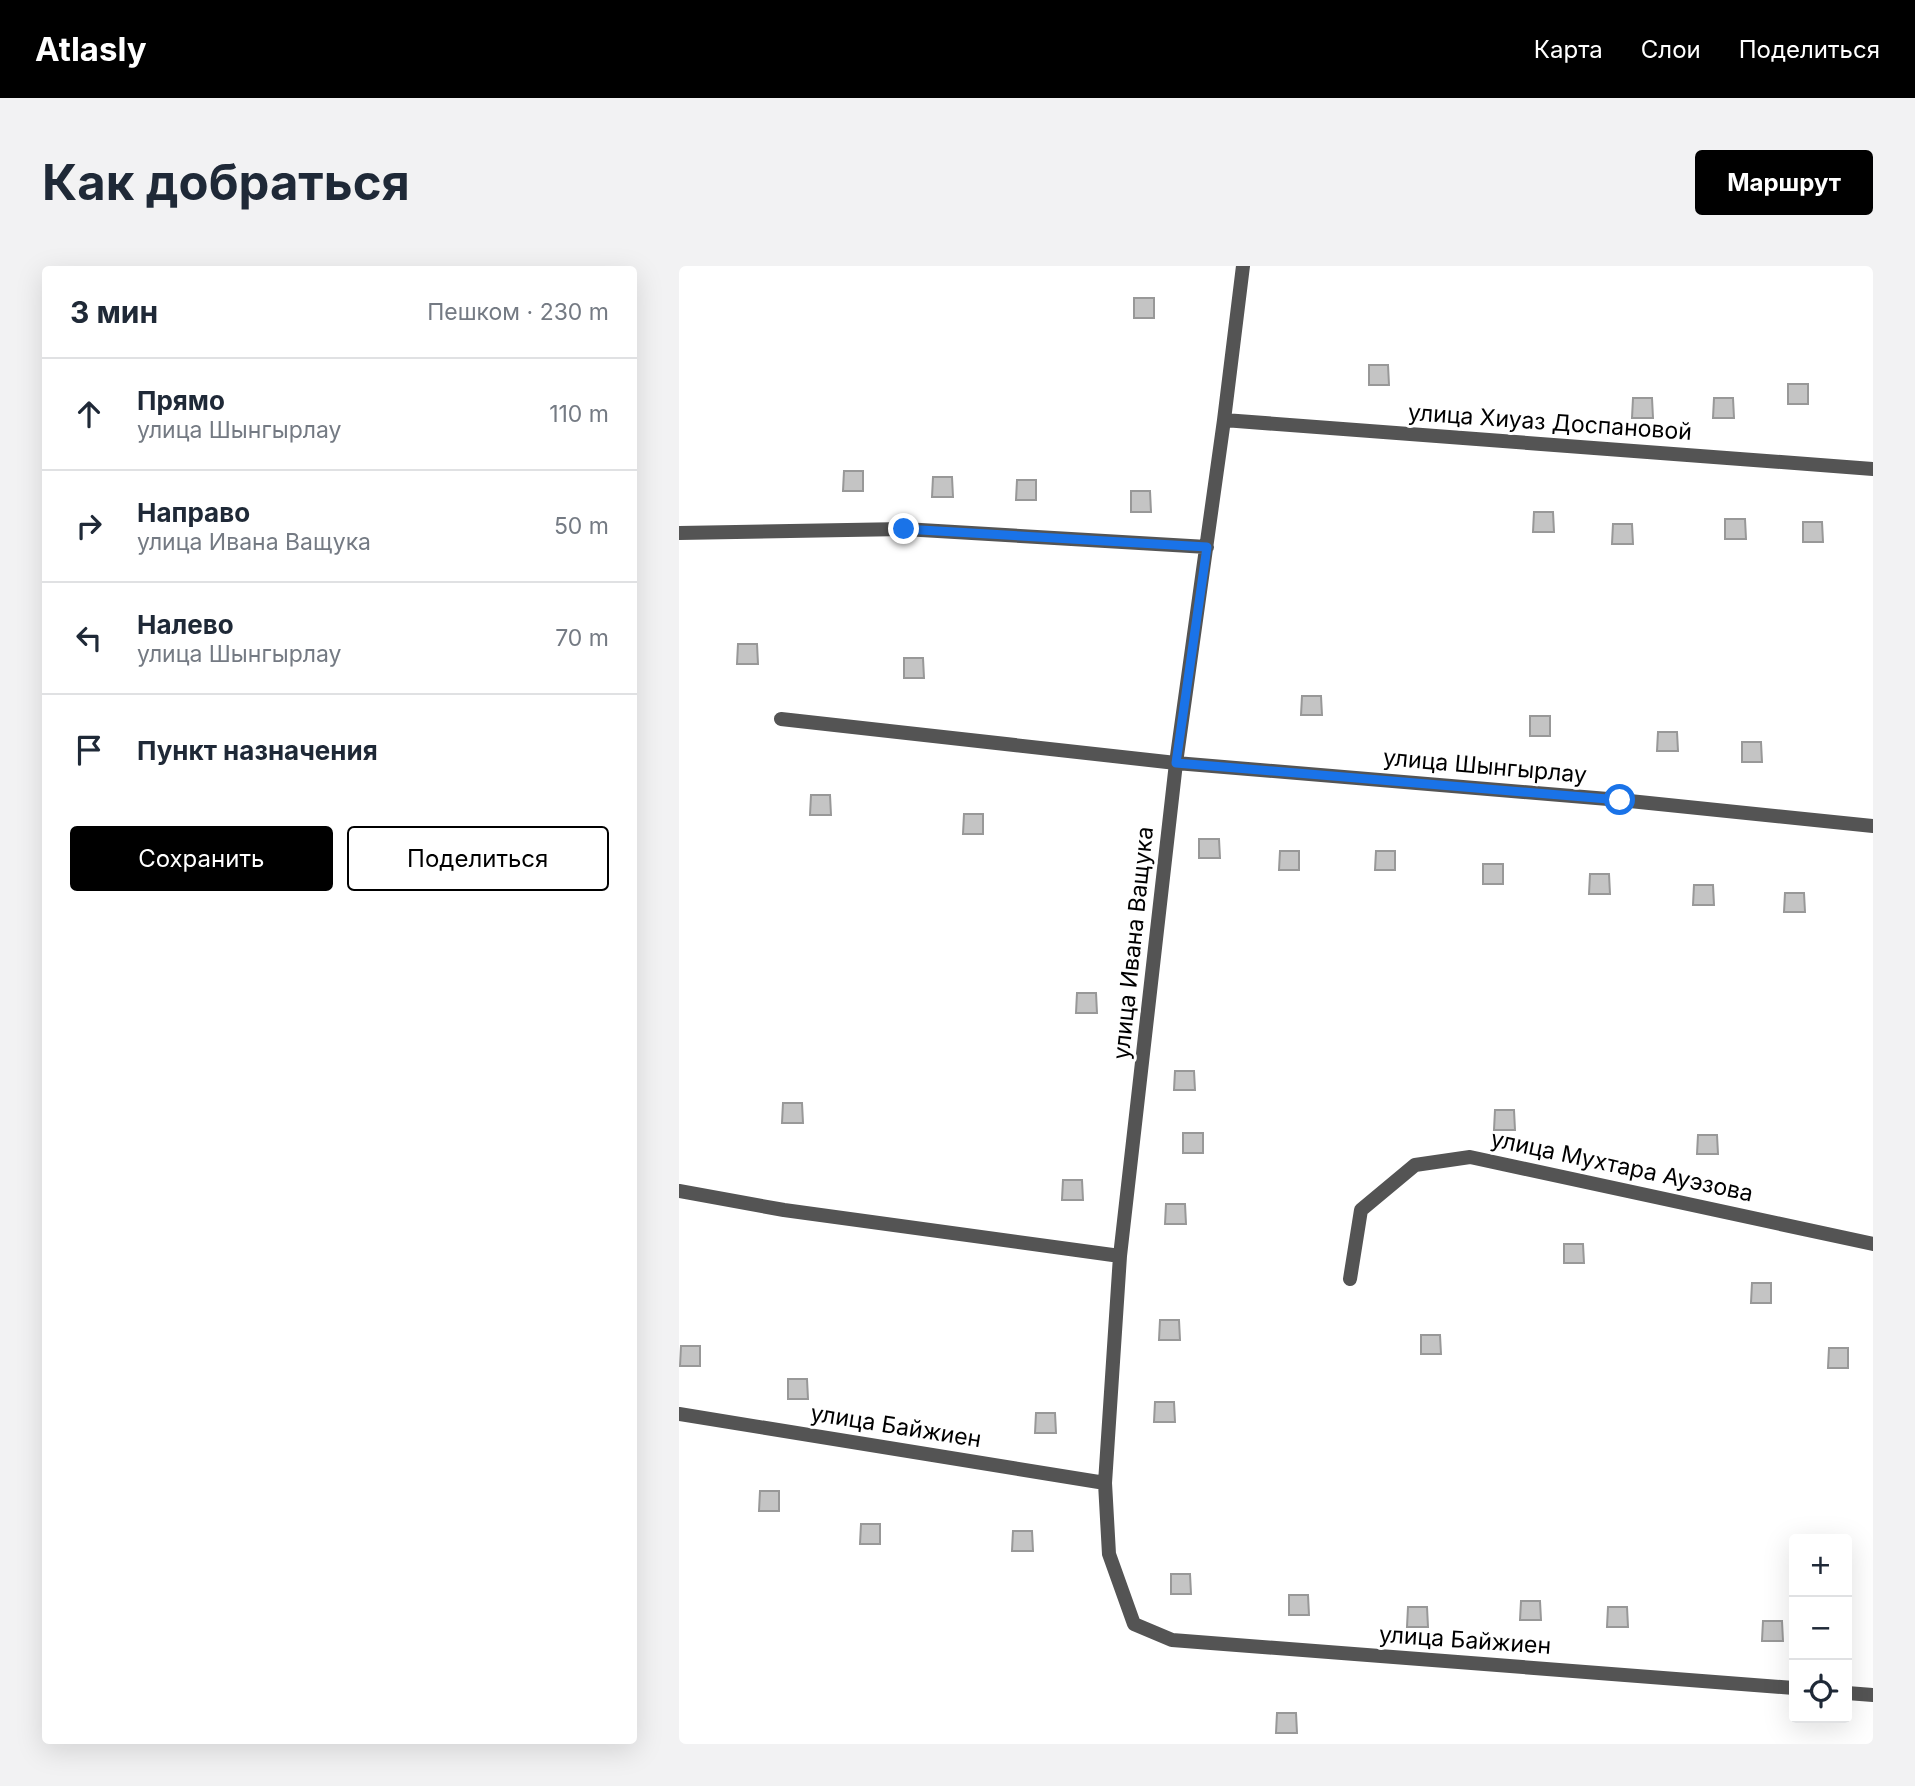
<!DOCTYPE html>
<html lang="ru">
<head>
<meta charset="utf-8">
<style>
  body { margin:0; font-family:Inter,sans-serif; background:#f2f2f3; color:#1f2937 }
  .controls { position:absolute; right:21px; bottom:21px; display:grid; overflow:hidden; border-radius:7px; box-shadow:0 7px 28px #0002 }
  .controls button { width:63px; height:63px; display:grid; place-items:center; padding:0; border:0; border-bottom:2px solid #e0e1e3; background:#fff; color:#1f2937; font:35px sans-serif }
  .stop { position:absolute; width:21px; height:21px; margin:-16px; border:5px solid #1a73e8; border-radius:50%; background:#fff }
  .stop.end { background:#1a73e8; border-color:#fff; box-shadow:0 2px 7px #0008 }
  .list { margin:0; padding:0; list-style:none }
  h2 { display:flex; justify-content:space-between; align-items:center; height:91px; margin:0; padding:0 28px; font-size:30px }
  h2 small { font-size:23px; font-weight:400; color:#747a83 }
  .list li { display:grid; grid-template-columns:46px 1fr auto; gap:21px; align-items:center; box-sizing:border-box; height:112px; padding:0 28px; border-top:2px solid #e0e1e3 }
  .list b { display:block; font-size:26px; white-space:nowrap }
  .list p { margin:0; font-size:23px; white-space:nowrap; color:#747a83 }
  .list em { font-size:23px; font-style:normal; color:#747a83 }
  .actions { display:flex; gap:14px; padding:21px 28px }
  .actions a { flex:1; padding:16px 0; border:2px solid #000; border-radius:7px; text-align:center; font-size:24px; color:#000 }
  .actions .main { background:#000; color:#fff }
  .icon { flex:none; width:38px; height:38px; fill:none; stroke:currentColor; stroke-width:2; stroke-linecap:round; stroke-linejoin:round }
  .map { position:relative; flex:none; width:1194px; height:1478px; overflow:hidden; border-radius:7px }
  header { display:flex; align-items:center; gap:42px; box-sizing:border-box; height:98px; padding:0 35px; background:#000; color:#fff }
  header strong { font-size:33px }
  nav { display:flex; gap:38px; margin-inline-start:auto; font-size:24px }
  .intro { display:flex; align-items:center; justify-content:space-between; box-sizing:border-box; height:168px; padding:0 42px }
  h1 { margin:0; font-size:49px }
  .button { padding:18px 32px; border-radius:7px; background:#000; color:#fff; font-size:24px; font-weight:700 }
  main { display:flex; gap:42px; padding:0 42px }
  aside { flex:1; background:#fff; border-radius:7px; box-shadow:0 7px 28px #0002 }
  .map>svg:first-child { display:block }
  .building { fill:#c4c4c4; stroke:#989898; stroke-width:2 }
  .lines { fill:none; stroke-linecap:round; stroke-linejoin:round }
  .street { stroke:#545454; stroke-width:14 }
  .route { stroke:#1a73e8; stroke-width:9 }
  .labels { text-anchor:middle; stroke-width:6; stroke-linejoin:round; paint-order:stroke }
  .street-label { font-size:23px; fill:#000; stroke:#fff }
</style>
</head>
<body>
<header>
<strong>Atlasly</strong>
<nav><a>Карта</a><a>Слои</a><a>Поделиться</a></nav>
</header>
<div class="intro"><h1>Как добраться</h1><a class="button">Маршрут</a></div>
<main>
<aside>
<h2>3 мин<small>Пешком · 230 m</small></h2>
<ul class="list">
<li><svg class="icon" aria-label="ahead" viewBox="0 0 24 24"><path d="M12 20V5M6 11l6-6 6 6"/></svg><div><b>Прямо</b><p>улица Шынгырлау</p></div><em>110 m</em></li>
<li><svg class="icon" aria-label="right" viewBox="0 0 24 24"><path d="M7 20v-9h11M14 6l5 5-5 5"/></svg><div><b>Направо</b><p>улица Ивана Ващука</p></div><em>50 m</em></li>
<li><svg class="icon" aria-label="left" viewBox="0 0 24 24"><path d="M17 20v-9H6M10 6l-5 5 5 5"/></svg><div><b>Налево</b><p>улица Шынгырлау</p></div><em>70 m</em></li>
<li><svg class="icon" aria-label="arrive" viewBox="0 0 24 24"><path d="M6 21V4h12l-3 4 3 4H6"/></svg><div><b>Пункт назначения</b></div></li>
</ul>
<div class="actions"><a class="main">Сохранить</a><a>Поделиться</a></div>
</aside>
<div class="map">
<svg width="1194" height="1478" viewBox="0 0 1194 1478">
  <rect width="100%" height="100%" fill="#fff"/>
  <path class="building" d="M455 32H475V52H455Z
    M690 99H709L710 119H690Z
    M1109 118H1129V138H1109Z
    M954 132H973L974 152H953Z
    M1035 132H1054L1055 152H1034Z
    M165 205H184V225H164Z
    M254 211H273L274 231H253Z
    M338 214H357V234H337Z
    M452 225H471L472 246H452Z
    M855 246H874L875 266H854Z
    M1046 253H1066L1067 273H1046Z
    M1124 256H1143L1144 276H1124Z
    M934 258H953L954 278H933Z
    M59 378H78L79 398H58Z
    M225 392H244L245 412H225Z
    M623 430H642L643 449H622Z
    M851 450H871V470H851Z
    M979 466H998L999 485H978Z
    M1063 476H1082L1083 496H1063Z
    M132 529H151L152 549H131Z
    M285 548H304V568H284Z
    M520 573H540L541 592H520Z
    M601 585H620V604H600Z
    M697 585H716V604H696Z
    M804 598H824V618H804Z
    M911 608H930L931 628H910Z
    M1015 619H1034L1035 639H1014Z
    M1106 627H1125L1126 646H1105Z
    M398 727H417L418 747H397Z
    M496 805H515L516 824H495Z
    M104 837H123L124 857H103Z
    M816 844H835L836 864H815Z
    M504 867H524V887H504Z
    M1019 869H1038L1039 888H1018Z
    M384 914H403L404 934H383Z
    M487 938H506L507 958H486Z
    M885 978H904L905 997H885Z
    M1073 1017H1092V1037H1072Z
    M481 1054H500L501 1074H480Z
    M742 1069H761L762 1088H742Z
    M2 1080H21V1100H1Z
    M1150 1082H1169V1102H1149Z
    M109 1113H128L129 1133H109Z
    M476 1136H495L496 1156H475Z
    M357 1147H376L377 1167H356Z
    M81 1225H100V1245H80Z
    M182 1258H201V1278H181Z
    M334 1265H353L354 1285H333Z
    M492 1308H511L512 1328H492Z
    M610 1329H629L630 1349H610Z
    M842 1335H861L862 1354H841Z
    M729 1341H748L749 1361H728Z
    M929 1341H948L949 1361H928Z
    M1084 1355H1103L1104 1375H1083Z
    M598 1447H617L618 1467H597Z"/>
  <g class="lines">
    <path class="street" d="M564 0 545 154 497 497 441 990 426 1217 430 1288 455 1358 493 1374 1115 1422
      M545 154 1194 203
      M0 267 225 263 528 281
      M102 453 497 497 941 534 1194 560
      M0 925 105 944 441 990
      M671 1013 682 944 736 899 791 891 1194 978
      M0 1148 426 1217
      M1168 1427 1194 1429"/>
  </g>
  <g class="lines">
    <path class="route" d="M225 263 528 281 497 497 941 534"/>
  </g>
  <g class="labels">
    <g class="street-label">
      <text transform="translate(871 156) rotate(4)" y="8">улица Хиуаз Доспановой</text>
      <text transform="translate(806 500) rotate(5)" y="8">улица Шынгырлау</text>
      <text transform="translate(454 677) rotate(-84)" y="8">улица Ивана Ващука</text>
      <text transform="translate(943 900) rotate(12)" y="8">улица Мухтара Ауэзова</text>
      <text transform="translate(217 1160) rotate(9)" y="8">улица Байжиен</text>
      <text transform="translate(786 1374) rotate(4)" y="8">улица Байжиен</text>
    </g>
  </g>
</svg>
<div class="controls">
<button>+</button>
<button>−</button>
<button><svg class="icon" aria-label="locate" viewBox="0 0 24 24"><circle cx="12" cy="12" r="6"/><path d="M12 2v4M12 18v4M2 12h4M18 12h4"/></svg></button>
</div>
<div class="stop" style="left:941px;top:534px"></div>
<div class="stop end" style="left:225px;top:263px"></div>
</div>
</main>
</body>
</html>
